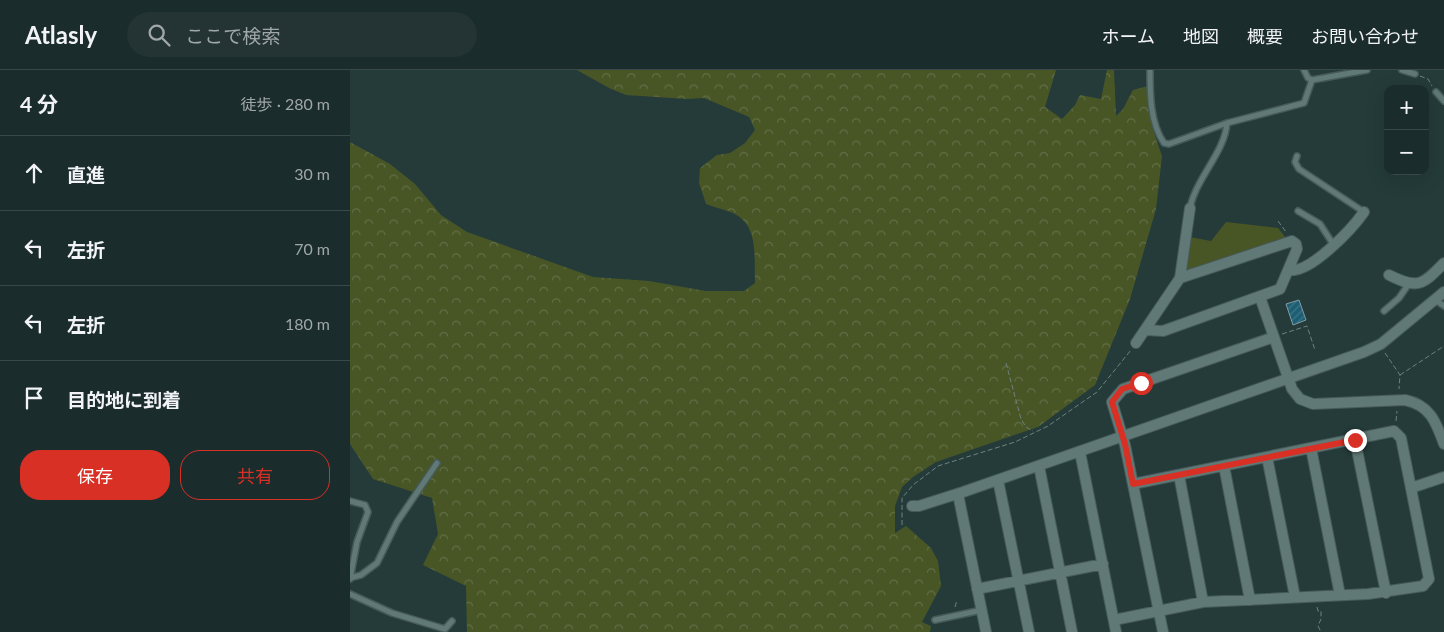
<!DOCTYPE html>
<html lang="ja">
<head>
<meta charset="utf-8">
<style>
  body { margin:0; font-family:Lato,"Noto Sans JP",sans-serif; background:#243434; color:#f1f3f6 }
  .controls { position:absolute; right:15px; top:15px; display:grid; overflow:hidden; border-radius:10px; box-shadow:0 5px 20px #0002 }
  .controls button { width:45px; height:45px; display:grid; place-items:center; padding:0; border:0; border-bottom:1px solid #394848; background:#1b2c2c; color:#f1f3f6; font:25px sans-serif }
  .stop { position:absolute; width:15px; height:15px; margin:-11px; border:4px solid #d93025; border-radius:50%; background:#fff }
  .stop.end { background:#d93025; border-color:#fff; box-shadow:0 1px 5px #0008 }
  .list { margin:0; padding:0; list-style:none }
  h2 { display:flex; justify-content:space-between; align-items:center; height:65px; margin:0; padding:0 20px; font-size:21px }
  h2 small { font-size:16px; font-weight:400; color:#a0a7a9 }
  .list li { display:grid; grid-template-columns:32px 1fr auto; gap:15px; align-items:center; box-sizing:border-box; height:75px; padding:0 20px; border-top:1px solid #394848 }
  .list b { display:block; font-size:19px; white-space:nowrap }
  .list em { font-size:16px; font-style:normal; color:#a0a7a9 }
  .actions { display:flex; gap:10px; padding:15px 20px }
  .actions a { flex:1; padding:11px 0; border:1px solid #d93025; border-radius:20px; text-align:center; font-size:18px; color:#d93025 }
  .actions .main { background:#d93025; color:#fff }
  .icon { flex:none; width:28px; height:28px; fill:none; stroke:currentColor; stroke-width:2; stroke-linecap:round; stroke-linejoin:round }
  .map { position:relative; flex:none; width:1094px; height:562px; overflow:hidden }
  header { display:flex; align-items:center; gap:30px; box-sizing:border-box; height:70px; padding:0 25px; background:#1b2c2c; border-bottom:1px solid #394848 }
  header strong { font-size:24px }
  nav { display:flex; gap:28px; margin-inline-start:auto; font-size:18px }
  .search { width:350px; height:45px; background:#243434; display:flex; align-items:center; gap:12px; box-sizing:border-box; padding:0 18px; border-radius:28px; color:#a0a7a9; font-size:19px }
  main { display:flex }
  aside { flex:1; background:#1b2c2c }
  .map>svg:first-child { display:block }
  .forest { fill:url(#forest-crowns) }
  .park { fill:#485626 }
  .building { fill:url(#building-hatch); stroke:#849aa4 }
  .lines { fill:none; stroke-linecap:round; stroke-linejoin:round }
  .lane-casing { stroke:#465a59; stroke-width:8 }
  .street-casing { stroke:#465a59; stroke-width:12 }
  .path { stroke:#6e8180; stroke-width:1; stroke-dasharray:5 2.5; stroke-linecap:butt }
  .lane { stroke:#607977; stroke-width:5 }
  .street { stroke:#607977; stroke-width:10 }
  .route { stroke:#d93025; stroke-width:6 }
</style>
</head>
<body>
<header>
<strong>Atlasly</strong>
<div class="search"><svg class="icon" aria-label="search" viewBox="0 0 24 24"><circle cx="10" cy="10" r="6"/><path d="M15 15l6 6"/></svg>ここで検索</div>
<nav><a>ホーム</a><a>地図</a><a>概要</a><a>お問い合わせ</a></nav>
</header>
<main>
<aside>
<h2>4 分<small>徒歩 · 280 m</small></h2>
<ul class="list">
<li><svg class="icon" aria-label="ahead" viewBox="0 0 24 24"><path d="M12 20V5M6 11l6-6 6 6"/></svg><div><b>直進</b></div><em>30 m</em></li>
<li><svg class="icon" aria-label="left" viewBox="0 0 24 24"><path d="M17 20v-9H6M10 6l-5 5 5 5"/></svg><div><b>左折</b></div><em>70 m</em></li>
<li><svg class="icon" aria-label="left" viewBox="0 0 24 24"><path d="M17 20v-9H6M10 6l-5 5 5 5"/></svg><div><b>左折</b></div><em>180 m</em></li>
<li><svg class="icon" aria-label="arrive" viewBox="0 0 24 24"><path d="M6 21V4h12l-3 4 3 4H6"/></svg><div><b>目的地に到着</b></div></li>
</ul>
<div class="actions"><a class="main">保存</a><a>共有</a></div>
</aside>
<div class="map">
<svg width="1094" height="562" viewBox="0 0 1094 562">
  <defs>
    <pattern id="forest-crowns" width="20" height="18" patternUnits="userSpaceOnUse" patternTransform="scale(1.25)"><rect width="20" height="18" fill="#485626"/><path d="M2 6a3 3 0 1 1 6 0M12 15a3 3 0 1 1 6 0" fill="none" stroke="#626e46"/></pattern>
    <pattern id="building-hatch" width="6" height="6" patternUnits="userSpaceOnUse" patternTransform="scale(1.25)"><rect width="6" height="6" fill="#1d5e73"/><path d="M-1 1l2-2M0 6l6-6M5 7l2-2" fill="none" stroke="#3d7587"/></pattern>
  </defs>
  <rect width="100%" height="100%" fill="#243b3a"/>
  <path class="forest" d="M227 0H706L695 37 712 49 725 35 730 25 751 29 757 0H764L766 46 773 39 783 20 798 16 802 57 812 86 806 139 780 229 745 315 688 357 586 392 563 407 552 417 545 436V463L556 456 581 478 588 491 591 516 572 552 581 556 580 562H117L116 516 73 495 88 464 82 428 23 409 0 374V72L40 94 65 114 91 145 117 162 243 207 299 211 356 221H394L405 213C404 193 408 163 392 149 384 141 366 138 356 134L349 113 350 98 367 85 380 83 395 73 405 60 399 47 354 28 337 29 276 25 259 18Z"/>
  <path class="park" d="M876 152 928 158 936 168 837 201 836 200 840 167 861 171Z"/>
  <path class="building" d="M949 230 956 250 943 255 936 234Z"/>
  <g class="lines">
    <defs>
      <path id="lane" d="M800 0C800 24 800 53 814 73L819 74 877 53 954 33 962 10
        M954 0 958 8 962 10
        M1052 0 1065 4
        M962 10 1017 0
        M1086 22 1094 31
        M947 86 945 92 949 99 1014 142
        M840 138C846 108 875 82 877 53
        M948 141 970 154 983 174
        M1084 229 1094 236
        M1034 241 1049 228 1058 215
        M0 431 15 435 18 442 7 472 0 509
        M0 508 11 505 27 493 47 452 87 393
        M0 524 42 543 95 559 102 551
        M585 550 632 540"/>
      <path id="street" d="M938 200C959 205 1002 159 1014 142
        M1039 205C1067 219 1072 216 1094 193
        M910 227 942 319 950 329 963 334 1055 330C1080 335 1086 352 1094 374
        M796 260 813 261 930 219 947 179 946 174 942 171 830 208
        M786 273 830 208 840 138
        M1005 370 1036 523
        M961 378 990 525
        M730 382 766 562
        M917 387 945 527
        M689 396 722 562
        M874 396 900 530
        M829 405 853 532
        M648 410 679 562
        M1061 418 1094 407
        M608 424 636 562
        M562 436H569L613 422 1014 282 1031 274 1094 222
        M627 519 753 494
        M764 550 853 532 1018 524 1073 516 1079 509 1051 368 1044 361 783 414
        M813 562 775 375 762 332 773 319 924 267"/>
    </defs>
    <use href="#lane" class="lane-casing"/>
    <use href="#street" class="street-casing"/>
    <path class="path" d="M1070 6 1078 9 1082 16
      M928 151 936 162
      M932 264 957 256 965 280
      M1035 283 1050 305 1049 319
      M656 293 671 349 676 357 683 361
      M1050 305 1094 276
      M1046 351 1047 341
      M552 455V428L563 415 588 396 665 372 698 356 747 322 781 280
      M605 537 607 530
      M967 537 968 541H971V549L968 556 971 562"/>
    <use href="#lane" class="lane"/>
    <use href="#street" class="street"/>
  </g>
  <g class="lines">
    <path class="route" d="M791 313 772 319 762 332 775 374 783 414 1005 370"/>
  </g>
</svg>
<div class="controls">
<button>+</button>
<button>−</button>
</div>
<div class="stop" style="left:791px;top:313px"></div>
<div class="stop end" style="left:1005px;top:370px"></div>
</div>
</main>
</body>
</html>
